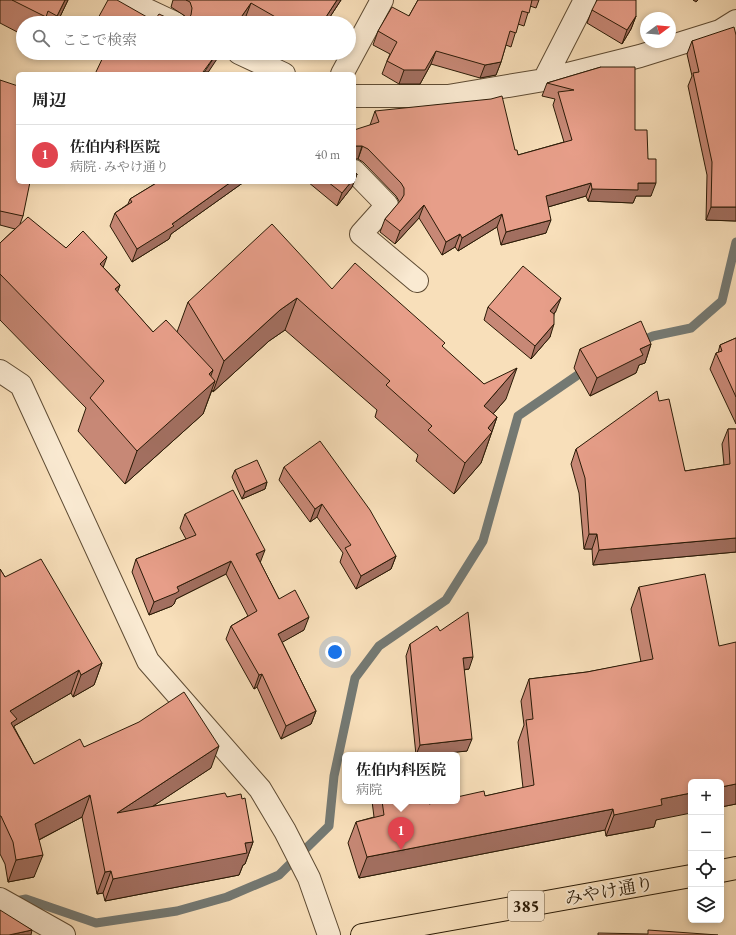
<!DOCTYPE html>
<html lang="ja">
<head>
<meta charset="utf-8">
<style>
  body { margin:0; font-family:"EB Garamond","Noto Serif JP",serif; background:#f6f6f6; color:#222 }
  .controls { position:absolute; right:12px; bottom:12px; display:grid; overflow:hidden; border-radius:6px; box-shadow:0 2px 6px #0003 }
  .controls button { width:36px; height:36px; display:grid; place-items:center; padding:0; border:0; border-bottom:1px solid #e0e0e0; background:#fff; color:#222; font:20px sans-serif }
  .compass { position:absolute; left:640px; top:12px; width:36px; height:36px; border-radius:50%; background:#fff; box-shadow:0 2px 6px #0003; rotate:74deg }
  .you { position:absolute; left:335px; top:652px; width:14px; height:14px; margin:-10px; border:3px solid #fff; border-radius:50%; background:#1a73e8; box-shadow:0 0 0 6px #1a73e833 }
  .badge { display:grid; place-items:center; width:26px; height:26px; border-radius:50%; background:#111827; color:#fff; font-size:13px; font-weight:700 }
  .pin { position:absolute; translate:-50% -33px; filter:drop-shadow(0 1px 2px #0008) }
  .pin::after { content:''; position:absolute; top:21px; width:14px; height:12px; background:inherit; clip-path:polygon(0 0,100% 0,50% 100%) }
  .popup { position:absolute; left:342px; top:752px; width:118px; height:52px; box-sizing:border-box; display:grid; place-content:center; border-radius:6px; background:#fff; filter:drop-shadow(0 1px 3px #0005); font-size:13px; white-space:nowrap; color:#767676 }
  .popup b { font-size:15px; color:#222 }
  .popup::after { content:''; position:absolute; left:50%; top:100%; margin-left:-8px; border:8px solid transparent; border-top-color:#fff }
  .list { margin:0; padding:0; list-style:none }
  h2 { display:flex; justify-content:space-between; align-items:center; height:52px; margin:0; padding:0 16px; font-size:17px }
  h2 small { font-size:13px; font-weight:400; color:#767676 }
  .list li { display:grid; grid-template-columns:26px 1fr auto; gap:12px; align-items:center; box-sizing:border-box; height:60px; padding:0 16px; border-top:1px solid #e0e0e0 }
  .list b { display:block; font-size:15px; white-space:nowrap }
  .list p { margin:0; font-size:13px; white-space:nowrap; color:#767676 }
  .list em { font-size:13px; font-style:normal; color:#767676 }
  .icon { flex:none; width:22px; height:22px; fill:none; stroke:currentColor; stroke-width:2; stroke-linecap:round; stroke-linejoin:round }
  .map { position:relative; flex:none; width:736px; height:935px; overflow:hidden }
  .search { position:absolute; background:#fff; box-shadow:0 2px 6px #0003; left:16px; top:16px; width:340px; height:44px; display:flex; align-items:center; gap:10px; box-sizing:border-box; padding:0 14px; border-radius:22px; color:#767676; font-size:15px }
  .panel { position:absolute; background:#fff; box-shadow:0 2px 6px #0003; left:16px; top:72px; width:340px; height:112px; border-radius:6px }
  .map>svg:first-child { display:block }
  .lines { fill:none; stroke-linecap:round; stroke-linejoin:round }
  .stream { stroke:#747973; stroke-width:9 }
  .minor-casing { stroke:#5e4b33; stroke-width:24 }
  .trunk-casing { stroke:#2a1a06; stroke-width:24 }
  .minor { stroke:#faead2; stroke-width:22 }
  .trunk { stroke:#f8dfba; stroke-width:22 }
  .wall { fill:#c78876; stroke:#2a1a06 }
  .shaded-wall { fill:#a26f60; stroke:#2a1a06 }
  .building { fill:#e79e89; stroke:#2a1a06 }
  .labels { text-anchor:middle; stroke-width:4; stroke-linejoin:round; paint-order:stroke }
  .shield { fill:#faead2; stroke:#685843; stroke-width:1 }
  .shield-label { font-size:17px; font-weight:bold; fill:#2a1a06 }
  .street-label { font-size:18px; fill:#2a1a06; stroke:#faead2 }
</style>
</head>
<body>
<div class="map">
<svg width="736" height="935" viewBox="0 0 736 935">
  <rect width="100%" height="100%" fill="#f8dfba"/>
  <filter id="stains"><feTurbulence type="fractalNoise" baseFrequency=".005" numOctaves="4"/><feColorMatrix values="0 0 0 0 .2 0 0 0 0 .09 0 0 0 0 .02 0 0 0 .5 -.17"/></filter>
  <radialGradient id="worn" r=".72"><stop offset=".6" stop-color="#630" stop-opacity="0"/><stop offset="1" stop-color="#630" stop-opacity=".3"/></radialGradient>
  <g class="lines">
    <path class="stream" d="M639 342 653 336 691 328 722 301 736 242
      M11 902 26 899 96 923 177 911 227 897 279 875 285 869 329 826 334 776 355 678 379 646 446 600 483 541 518 416 588 368"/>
    <defs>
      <path id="minor" d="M126 0 175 23
        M239 53 284 74
        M342 74 382 0
        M544 80 585 0
        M354 96H448L544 80 640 56 720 31 736 21
        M354 171 387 205 361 234 417 281
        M0 371 21 385 148 661 260 789 285 831 309 878 329 935
        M0 899 64 935"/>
      <path id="trunk" d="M721 871 736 868
        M362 935 691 876"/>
    </defs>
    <use href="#minor" class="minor-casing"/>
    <use href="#trunk" class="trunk-casing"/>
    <use href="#minor" class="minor"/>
    <use href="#trunk" class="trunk"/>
  </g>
  <path class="wall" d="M0 0H68L57 23H23V35L0 23Z
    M173 0H341L326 23H258L246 16 242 23H96L97 20 154 21H174L181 22 187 20 185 16 171 7Z
    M418 0H539L536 8 530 6 524 26 518 24 511 47 506 45 501 62 496 75 480 78 431 64 420 84H399L382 74 387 61 390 54 373 45 378 31 409 16Z
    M693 0H698L696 2Z
    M592 10 636 16 631 29 622 44 587 23Z
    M736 35V221L706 220 707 175 688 86 692 76 687 54 692 41Z
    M601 67 635 130 648 159 651 196H636L633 203 588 201 586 196 548 207 546 233 501 245 497 227 458 251 455 247 442 255 419 218 395 244 380 232 385 219 399 203V201L396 196 363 162 358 159 375 111 515 150 518 155 564 142 553 105 555 99 542 96 547 83Z
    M0 80 17 173 23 216 20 224 103 267 120 285 117 292 153 332H177L188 302 332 289 443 348 484 384 506 399 493 414 497 417 481 463 454 494 416 461 418 455 375 417 377 410 285 330 269 341 213 392 212 390 203 414 125 484 78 431 86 408 0 320V243L15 229 0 225Z
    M357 174 352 187 337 206 308 182H354Z
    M158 182H244L171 234 169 239 132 262 110 226 115 213 128 204 130 199Z
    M488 307 556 311 554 314 550 337 531 359 484 320Z
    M736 338V424L710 369 716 353H718L720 345Z
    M651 344 645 363 639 365 636 373 590 396 574 368 580 349Z
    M659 401 685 471 724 465 722 444 728 429H736V552L593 565 592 549H584L579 493 571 464 576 449Z
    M284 467 396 556 391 569 356 589 340 562 343 553 317 517 310 522 279 480Z
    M235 470 267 482 265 489 242 499 232 477Z
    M185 514 260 562 279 599 304 630 282 642 316 711 311 724 281 739 257 687 254 689 226 639 231 626 248 616 226 574 176 599 174 604 172 606 149 615 132 572 136 559 186 539 180 528Z
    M0 569 5 577 102 663 94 685 73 697 71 693 14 726V727L34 764 84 747 211 768 153 806 227 797 242 799 253 842 245 864 243 865 239 875 105 901 103 893 97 894 82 817 39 840 34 877 8 882 5 864 0 854Z
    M639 587 736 804 721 807V782L656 820 654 827 606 836 605 830 359 878 348 843 356 822 374 817 372 801H429V804L485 796 523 788 518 742 524 725 521 701 529 679 587 672 641 662 631 609Z
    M410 644 469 669 464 670 467 751 416 755 406 656Z"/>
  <path class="shaded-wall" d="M65 0H68L57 23H54L57 16Z
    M337 0H341L326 23H322Z
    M251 3 246 16 242 23H237Z
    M636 16 631 29 622 44 627 30Z
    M436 51 431 64 420 84H399L404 70Z
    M217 53H221L207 74H203Z
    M501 62 496 75 480 78 485 65Z
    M355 146H362L358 159H354V147Z
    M357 174 352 187 337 206 342 193 351 182H354V178Z
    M231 182H244L171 234 169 239 132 262 137 249Z
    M591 183 586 196 541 209 546 196Z
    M638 183H656L651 196H636L633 203 588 201 592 189Z
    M424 205 419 218 395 244 400 231Z
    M711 207H736V221L706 220Z
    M502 214 497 227 458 251 462 238Z
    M551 220 546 233 501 245 506 232Z
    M460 234 455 247 442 255 446 242Z
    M107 257 95 290 100 264Z
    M120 285 108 318 115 289Z
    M297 298 285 330 269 341 213 392 224 361 280 310Z
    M561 298 556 311 545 324 550 311Z
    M554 324 550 337 531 359 535 346Z
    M651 344 645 363 639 365 636 373 590 396 597 378 640 349Z
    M517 368 506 399 473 437 484 406Z
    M213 370 206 389 215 381 203 414 125 484 137 451Z
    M497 417 481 463 454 494 465 463 488 428Z
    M267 482 265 489 242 499 245 492Z
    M322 504 317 517 310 522 315 509Z
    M589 534H597L592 549H584Z
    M736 538V552L593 565 599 550Z
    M265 550 260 563 256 554Z
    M396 556 391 569 356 589 361 576Z
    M231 561 226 574 176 599 174 604 172 606 149 615 154 602 177 587Z
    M309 617 304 630 274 647 278 634Z
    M473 657 469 669 459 670 463 658Z
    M102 663 94 685 73 697 81 675Z
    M79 670 71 693 14 726 9 741 10 711Z
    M262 674 257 687 254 689 259 675Z
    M316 711 311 724 281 739 286 726Z
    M472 739 467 751 429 755H416L420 745Z
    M219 746 211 768 109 835 117 813Z
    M736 784V804L721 807V787Z
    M691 793V813L656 820 654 827 606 836 614 815 661 799Z
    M90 795 82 817 27 846 35 824Z
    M613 809 605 830 359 878 367 857Z
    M253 842 245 864 243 865 239 875 105 901 113 879 245 843Z
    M43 855 34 877 8 882 16 860Z
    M111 871 103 893 97 894 105 872Z
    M32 930 31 935H9Z"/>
  <path class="building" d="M12 0H65L57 16 48 11 46 17Z
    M108 0H117L154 21 159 14 174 21 181 22 187 20 191 15 192 8 190 2 186 0H337L322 23H286L251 3 237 23H102L97 20Z
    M418 0H532L529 13 522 11 516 33 510 31 501 62 485 65 436 51 425 70H404L387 61 397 42 378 31 392 7 409 16Z
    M597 0H636V16L627 30 592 10Z
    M734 27 736 35V207H711L712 162 693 73 699 72 692 41Z
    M105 53H217L203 72H208L207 74H95Z
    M601 67H635V130H647L648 159H656V183H638V190L592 189 591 183 546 196 551 220 506 232 502 214 462 238 460 234 446 242 424 205 400 231 385 219 401 200 404 195V188L401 183 368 149 362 146H355L354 147V130L379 122 375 111 491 99 502 96 515 150H517L518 155 572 140 558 92 574 90 547 83Z
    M240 73 268 74H240Z
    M0 80 18 86V171L17 173H18V182H30L23 216 0 211Z
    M354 171 357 174 354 178Z
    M158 182H231L172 224 174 226 137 249 115 213 132 202 130 199Z
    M328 182H351L342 193Z
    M28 217 66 248 83 231 107 257 100 264 120 285 115 289 153 332 166 320 213 370 209 374 215 381 137 451 90 398 104 381 0 274V243Z
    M272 224 332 289 355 263 445 343 442 346 484 384 517 368 484 406 497 417 488 428 492 432 465 463 428 430 432 426 386 385 390 381 297 298 280 310 224 361 188 302Z
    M523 266 561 298 550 311 554 314V324L535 346 488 307Z
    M641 321 651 344 640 349 643 355 597 378 580 349Z
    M736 338V397L716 353 722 351 720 345Z
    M657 391 659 401 669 399 685 471 730 464 728 429H736V538L599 550 597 534H589L585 478 576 449Z
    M320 441 370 510 396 556 361 576 345 548 351 545 322 504 315 509 284 467Z
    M257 460 267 482 245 492 235 470Z
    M233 490 265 550 256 554 279 599 295 590 309 617 278 634 316 711 286 726 262 674 259 675 231 626 257 611 231 561 177 587 179 591 176 593 154 602 136 559 196 535 185 514Z
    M41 559 102 663 81 675 79 670 10 711 17 719 11 723 34 764 80 739 84 747 139 722 184 692 219 746 117 813 225 793 227 797 241 794 242 799 245 798 253 842 245 843 247 853 113 879 111 871 105 872 90 795 35 824 43 855 16 860 13 842 1 816H0V569L5 577Z
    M705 574 719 646 736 642V784L721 787V782H691V793L661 799 662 805 614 815 613 809 367 857 356 822 384 815 382 801H429V804L441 801H457V797L484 791 485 796 534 785 526 720 533 719 529 679 587 672 653 659 639 587Z
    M468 612 473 657 463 658 472 739 420 745 410 644 437 626 440 631Z
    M0 910 32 930 9 935H0Z
    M648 930 718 935H598V933L648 934Z"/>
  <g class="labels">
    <rect class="shield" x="508" y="891" width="36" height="30" rx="3"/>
    <g class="shield-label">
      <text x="526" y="912">385</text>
    </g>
    <g class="street-label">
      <text transform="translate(609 891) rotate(-10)" y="6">みやけ通り</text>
    </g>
  </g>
  <rect width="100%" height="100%" filter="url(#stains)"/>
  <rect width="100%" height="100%" fill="url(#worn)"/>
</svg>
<div class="controls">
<button>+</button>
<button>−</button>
<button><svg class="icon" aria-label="locate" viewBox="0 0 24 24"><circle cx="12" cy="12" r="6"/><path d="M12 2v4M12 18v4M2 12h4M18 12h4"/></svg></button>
<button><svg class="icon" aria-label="layers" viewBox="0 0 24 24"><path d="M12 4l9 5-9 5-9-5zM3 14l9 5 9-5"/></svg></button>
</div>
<svg class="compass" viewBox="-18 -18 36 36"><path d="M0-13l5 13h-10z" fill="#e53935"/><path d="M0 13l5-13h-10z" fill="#767676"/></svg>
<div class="you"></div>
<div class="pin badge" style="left:401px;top:850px;background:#e0444e">1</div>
<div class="popup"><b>佐伯内科医院</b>病院</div>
<div class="search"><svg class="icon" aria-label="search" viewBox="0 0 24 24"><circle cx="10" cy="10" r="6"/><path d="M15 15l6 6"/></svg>ここで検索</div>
<section class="panel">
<h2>周辺<small></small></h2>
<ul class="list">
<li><span class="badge" style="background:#e0444e">1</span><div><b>佐伯内科医院</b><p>病院 · みやけ通り</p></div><em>40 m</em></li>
</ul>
</section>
</div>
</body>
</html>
